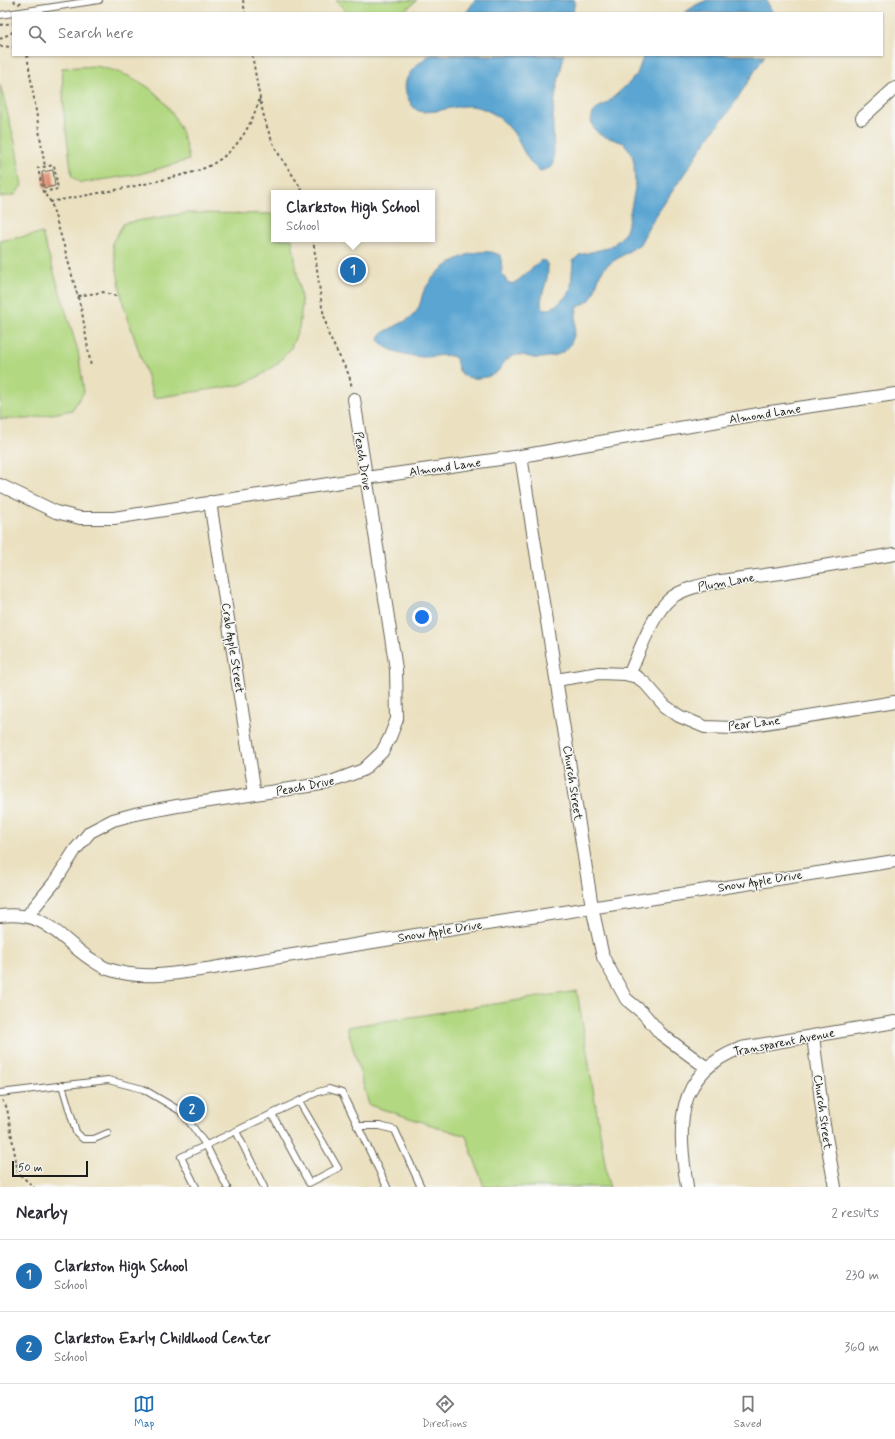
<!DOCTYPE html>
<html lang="en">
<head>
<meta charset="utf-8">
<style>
  body { margin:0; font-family:Mynerve,sans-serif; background:#f2f2f3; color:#2b2b33 }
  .scale { position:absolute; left:12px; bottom:10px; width:76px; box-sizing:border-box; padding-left:4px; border:2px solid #1c1c1c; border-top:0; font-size:11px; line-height:14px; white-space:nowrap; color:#1c1c1c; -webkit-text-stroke:3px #f6f6f2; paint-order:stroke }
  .you { position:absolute; left:422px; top:617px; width:14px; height:14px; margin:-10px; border:3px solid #fff; border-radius:50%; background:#1a73e8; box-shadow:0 0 0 6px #1a73e833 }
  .badge { display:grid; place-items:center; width:26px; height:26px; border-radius:50%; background:#1f6fb2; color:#fff; font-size:13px; font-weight:700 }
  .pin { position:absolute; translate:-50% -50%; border:2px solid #fff; box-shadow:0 1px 4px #0006 }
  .popup { position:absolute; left:271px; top:190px; width:164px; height:52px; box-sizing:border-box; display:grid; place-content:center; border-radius:0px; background:#fff; filter:drop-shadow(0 1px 3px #0005); font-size:13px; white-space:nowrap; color:#7c7c81 }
  .popup b { font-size:15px; color:#2b2b33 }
  .popup::after { content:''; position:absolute; left:50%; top:100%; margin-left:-8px; border:8px solid transparent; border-top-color:#fff }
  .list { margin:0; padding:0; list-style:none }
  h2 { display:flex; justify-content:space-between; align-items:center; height:52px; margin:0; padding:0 16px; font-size:17px }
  h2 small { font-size:13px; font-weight:400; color:#7c7c81 }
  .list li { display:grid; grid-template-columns:26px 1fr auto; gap:12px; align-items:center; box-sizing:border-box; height:72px; padding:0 16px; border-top:1px solid #e1e1e2 }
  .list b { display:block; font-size:15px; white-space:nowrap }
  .list p { margin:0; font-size:13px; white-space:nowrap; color:#7c7c81 }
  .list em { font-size:13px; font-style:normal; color:#7c7c81 }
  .icon { flex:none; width:22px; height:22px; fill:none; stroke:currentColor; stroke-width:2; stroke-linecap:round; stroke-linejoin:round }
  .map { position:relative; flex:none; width:895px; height:1187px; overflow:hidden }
  .search { position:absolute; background:#fff; box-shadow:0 1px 3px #0004; left:12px; right:12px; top:12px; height:44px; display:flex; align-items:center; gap:10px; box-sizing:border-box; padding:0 14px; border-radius:0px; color:#7c7c81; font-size:15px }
  .sheet { height:196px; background:#fff }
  nav { display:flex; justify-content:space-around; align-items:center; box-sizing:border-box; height:56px; border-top:1px solid #e1e1e2; background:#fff; font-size:11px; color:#7c7c81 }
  nav a { display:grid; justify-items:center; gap:2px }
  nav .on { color:#1f6fb2 }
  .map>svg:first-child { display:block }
  .green { fill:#b2d881; stroke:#677a4e }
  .water { fill:#5aa5d2; stroke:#3b6077 }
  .building { fill:#e09277 }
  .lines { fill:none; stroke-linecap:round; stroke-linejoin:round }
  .lane-casing { stroke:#646156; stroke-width:8 }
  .street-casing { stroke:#646156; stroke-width:14 }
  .path { stroke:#646156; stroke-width:2; stroke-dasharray:3 3; stroke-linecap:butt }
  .lane { stroke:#fff; stroke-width:6 }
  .street { stroke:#fff; stroke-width:12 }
  .labels { text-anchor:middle; stroke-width:3; stroke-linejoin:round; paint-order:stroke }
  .street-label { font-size:12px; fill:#1c1c1c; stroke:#f6f6f2 }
</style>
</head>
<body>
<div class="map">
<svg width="895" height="1187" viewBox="0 0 895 1187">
  <rect width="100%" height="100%" fill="#f6f6f2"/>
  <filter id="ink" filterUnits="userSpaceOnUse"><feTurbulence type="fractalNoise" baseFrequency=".025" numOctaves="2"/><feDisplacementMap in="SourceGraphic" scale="8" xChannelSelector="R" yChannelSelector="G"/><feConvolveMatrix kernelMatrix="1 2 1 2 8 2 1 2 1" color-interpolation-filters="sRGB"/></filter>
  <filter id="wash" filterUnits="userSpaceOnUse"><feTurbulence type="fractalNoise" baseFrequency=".012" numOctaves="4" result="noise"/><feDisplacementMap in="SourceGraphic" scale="16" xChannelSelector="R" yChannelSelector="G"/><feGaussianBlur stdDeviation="0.9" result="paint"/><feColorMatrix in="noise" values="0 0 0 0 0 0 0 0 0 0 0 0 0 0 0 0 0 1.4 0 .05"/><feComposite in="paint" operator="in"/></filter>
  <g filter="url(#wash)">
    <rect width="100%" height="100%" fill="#ebe1c1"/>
    <path class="green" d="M336 0H417L402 13H347Z
      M96 66C150 77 179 105 189 160L140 174 81 183 72 177 64 114 62 68Z
      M0 84 15 142 22 185 15 195 0 197Z
      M187 213 274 214V239H292L302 305 299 328 291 348 277 364 260 376 240 385 154 398 123 303 112 243 124 223Z
      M42 233 78 351 84 392 72 410 28 419H0V241Z
      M577 991 609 1187H484L466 1136 369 1105 347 1027Z"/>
    <path class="water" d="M475 0H575L573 13H466Z
      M707 0H766L773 13H684L696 5Z
      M429 55H564C560 75 554 96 553 117 552 130 556 156 552 167L541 171C529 167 520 142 513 132 507 125 500 117 492 113 470 101 459 107 436 111 432 111 428 112 424 112 418 112 413 108 410 102 397 80 413 68 429 55Z
      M644 55H765L730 110 713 131 651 223 640 244 606 266 600 274 594 293 590 300 577 308C574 328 578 350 553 356 547 357 540 359 534 358 528 357 520 353 513 356 505 358 502 368 496 373 486 379 465 382 459 370 457 367 457 362 456 358 445 352 433 358 422 357 410 356 384 351 379 340L381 334C391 327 408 322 415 313 420 308 421 299 423 293 424 290 427 286 429 283 441 264 480 242 501 256L502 273 507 282 512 284C524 278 531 267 542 260L547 262C551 278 541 290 541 305L545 309H550L558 304 566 296 571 288 573 261 579 255 607 248 613 245 623 236 627 228 635 188 634 163 632 154 624 143 600 135 594 129 591 121 593 113 599 107 606 104 630 82 637 74Z"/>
    <g id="blocks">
      <path class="building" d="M53 170 55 186 44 188 42 172Z"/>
    </g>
  </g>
  <g filter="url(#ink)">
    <use href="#blocks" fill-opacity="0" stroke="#646156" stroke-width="1"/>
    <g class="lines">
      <defs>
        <path id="lane" d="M14 13 99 0
          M0 15 13 13
          M62 1085 76 1132 83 1139H94L108 1133
          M0 1093 108 1080 143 1089 182 1112 206 1145 227 1187
          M272 1114 309 1183 338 1168 299 1101
          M357 1126H380L395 1130 421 1187
          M236 1131 318 1092 329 1089 342 1093 387 1187
          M196 1187 181 1157 236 1131 264 1187"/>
        <path id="street" d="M862 118 895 88
          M521 456 592 907 603 957 626 999 643 1013 661 1034 707 1068
          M0 485 56 512 80 518H114L366 478 521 456 770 412 895 394
          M210 502 255 794
          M629 675C639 653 653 612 671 598 693 580 758 577 787 572 823 566 859 560 895 554
          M556 680 599 673 625 674 637 677 645 683 665 706 679 716 705 727 734 728 895 702
          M0 916C47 910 58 938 92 960 97 963 102 967 108 969 143 981 177 973 213 968L428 933 895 861
          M27 916 54 883 75 850 90 832 113 820 135 814 177 806 328 783 363 770 382 752 390 737 397 719 396 669 354 399
          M813 1036 824 1125 835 1187
          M687 1187C678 1127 673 1074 741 1048L895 1022"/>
      </defs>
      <use href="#lane" class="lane-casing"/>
      <use href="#street" class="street-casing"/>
      <path class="path" d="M14 0 15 2 19 4
        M243 0 245 13
        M19 4 23 0
        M0 25 13 23
        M0 39 13 32
        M0 46 13 47
        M27 55 45 167
        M252 55C258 85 261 117 274 145 282 162 295 176 303 193
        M43 192 58 189 54 165 38 168 43 192 51 202 64 246 82 312 91 367
        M50 202C91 194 133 188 173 177 187 174 204 170 216 162 240 147 252 123 260 98
        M313 239 322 307 329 336 349 375 352 388
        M78 296 103 292 119 297
        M2 1100 7 1108 18 1173 34 1187"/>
      <use href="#lane" class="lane"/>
      <use href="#street" class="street"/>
    </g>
  </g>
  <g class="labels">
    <g class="street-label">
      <text transform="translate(765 414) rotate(-9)" y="4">Almond Lane</text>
      <text transform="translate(363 461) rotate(81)" y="4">Peach Drive</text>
      <text transform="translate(445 467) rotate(-8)" y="4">Almond Lane</text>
      <text transform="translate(726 582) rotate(-10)" y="4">Plum Lane</text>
      <text transform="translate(233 648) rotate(81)" y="4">Crab Apple Street</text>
      <text transform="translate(754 723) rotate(-7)" y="4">Pear Lane</text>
      <text transform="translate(573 783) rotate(81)" y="4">Church Street</text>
      <text transform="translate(305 786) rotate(-11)" y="4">Peach Drive</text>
      <text transform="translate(760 881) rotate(-9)" y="4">Snow Apple Drive</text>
      <text transform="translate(440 931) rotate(-9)" y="4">Snow Apple Drive</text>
      <text transform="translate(784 1042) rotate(-11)" y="4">Transparent Avenue</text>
      <text transform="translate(823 1112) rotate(82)" y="4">Church Street</text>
    </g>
  </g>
</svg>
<div class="scale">50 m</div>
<div class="you"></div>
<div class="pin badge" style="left:353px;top:270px">1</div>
<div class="popup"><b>Clarkston High School</b>School</div>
<div class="pin badge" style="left:192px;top:1109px">2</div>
<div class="search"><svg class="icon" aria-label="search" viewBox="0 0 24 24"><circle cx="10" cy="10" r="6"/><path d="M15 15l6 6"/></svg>Search here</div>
</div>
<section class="sheet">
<h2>Nearby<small>2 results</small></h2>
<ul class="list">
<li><span class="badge">1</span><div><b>Clarkston High School</b><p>School</p></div><em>230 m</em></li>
<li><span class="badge">2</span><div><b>Clarkston Early Childhood Center</b><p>School</p></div><em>360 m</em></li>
</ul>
</section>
<nav>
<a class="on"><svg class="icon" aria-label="map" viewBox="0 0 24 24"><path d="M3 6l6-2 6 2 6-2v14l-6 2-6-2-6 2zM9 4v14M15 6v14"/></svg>Map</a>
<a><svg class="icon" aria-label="directions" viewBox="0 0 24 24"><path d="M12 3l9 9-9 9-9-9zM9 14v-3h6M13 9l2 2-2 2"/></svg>Directions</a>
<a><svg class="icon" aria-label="saved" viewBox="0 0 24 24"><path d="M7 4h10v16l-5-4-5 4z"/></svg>Saved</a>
</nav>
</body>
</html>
